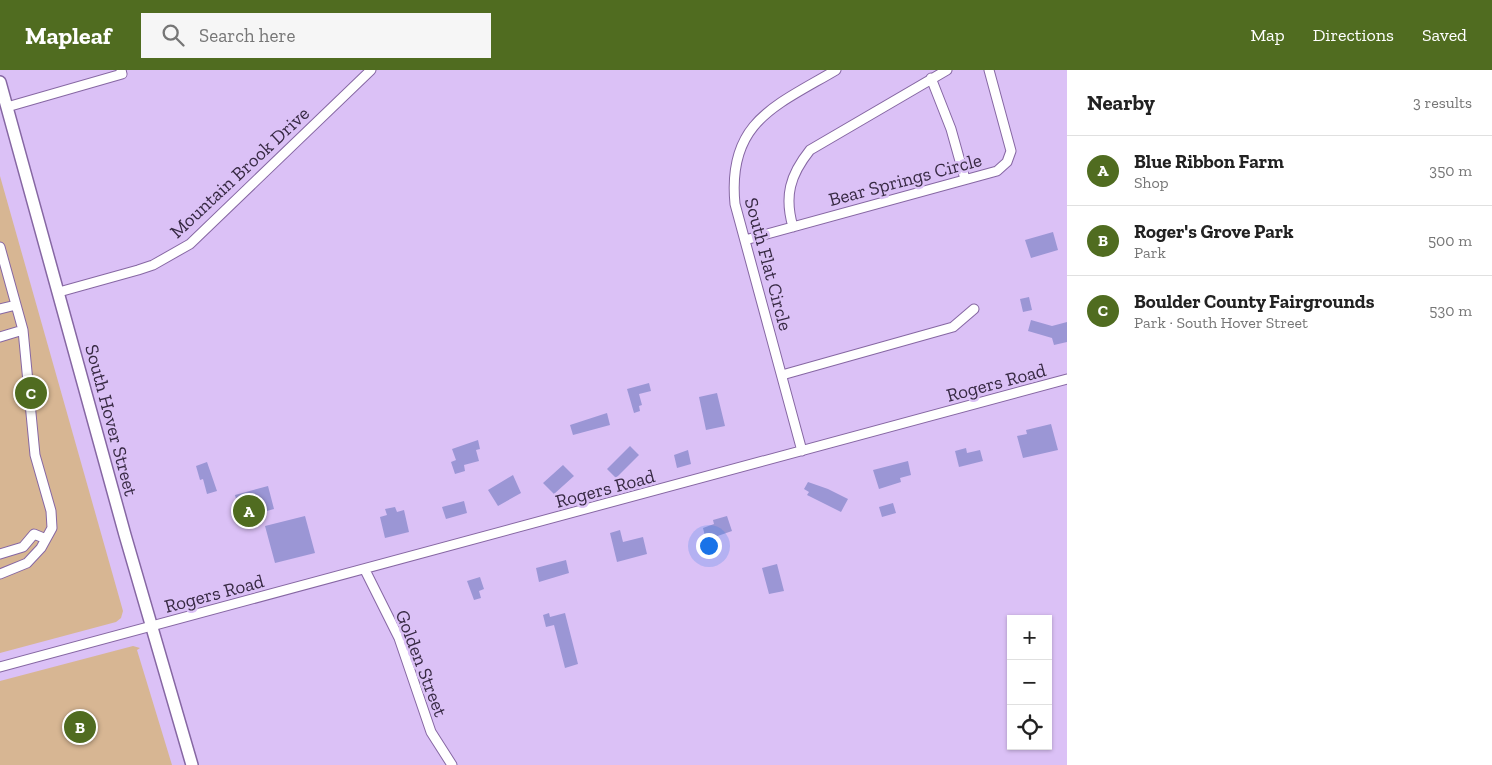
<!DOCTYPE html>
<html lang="en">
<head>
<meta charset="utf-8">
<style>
  body { margin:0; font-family:"Zilla Slab",serif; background:#f6f6f6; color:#222 }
  .controls { position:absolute; right:15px; bottom:15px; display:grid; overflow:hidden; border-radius:0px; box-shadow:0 1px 4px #0004 }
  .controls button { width:45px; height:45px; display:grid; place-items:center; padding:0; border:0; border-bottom:1px solid #e0e0e0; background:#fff; color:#222; font:25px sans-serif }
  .you { position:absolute; left:708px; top:475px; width:18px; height:18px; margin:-12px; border:4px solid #fff; border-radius:50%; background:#1a73e8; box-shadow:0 0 0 8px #1a73e833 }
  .badge { display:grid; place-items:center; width:32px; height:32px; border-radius:50%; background:#506c20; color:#fff; font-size:16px; font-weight:700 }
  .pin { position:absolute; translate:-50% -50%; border:2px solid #fff; box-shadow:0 1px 5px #0006 }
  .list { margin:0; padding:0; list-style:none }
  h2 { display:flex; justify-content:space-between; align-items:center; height:65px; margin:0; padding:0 20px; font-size:21px }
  h2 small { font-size:16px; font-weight:400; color:#767676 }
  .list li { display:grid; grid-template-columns:32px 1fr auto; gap:15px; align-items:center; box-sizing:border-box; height:70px; padding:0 20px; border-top:1px solid #e0e0e0 }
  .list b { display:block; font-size:19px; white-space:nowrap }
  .list p { margin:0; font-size:16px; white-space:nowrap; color:#767676 }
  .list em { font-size:16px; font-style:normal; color:#767676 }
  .icon { flex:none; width:28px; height:28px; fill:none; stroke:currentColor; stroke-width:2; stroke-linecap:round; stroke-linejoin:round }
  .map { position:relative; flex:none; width:1067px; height:695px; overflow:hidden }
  header { display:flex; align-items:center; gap:30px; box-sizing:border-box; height:70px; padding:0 25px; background:#506c20; color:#fff }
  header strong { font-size:24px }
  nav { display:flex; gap:28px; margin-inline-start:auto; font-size:18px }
  .search { width:350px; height:45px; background:#f6f6f6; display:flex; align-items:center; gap:12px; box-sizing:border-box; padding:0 18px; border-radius:0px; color:#767676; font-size:19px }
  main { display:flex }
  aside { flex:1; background:#fff }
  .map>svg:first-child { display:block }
  .green { fill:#d7b693 }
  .building { fill:#9b96d5 }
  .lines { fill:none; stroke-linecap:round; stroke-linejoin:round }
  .minor-casing { stroke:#8667a3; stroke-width:11 }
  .major-casing { stroke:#8667a3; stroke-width:14 }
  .minor { stroke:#fff; stroke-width:9 }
  .major { stroke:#fff; stroke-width:11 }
  .labels { text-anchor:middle; stroke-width:5; stroke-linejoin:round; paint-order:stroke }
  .street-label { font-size:19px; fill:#372943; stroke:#dbc1f6 }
</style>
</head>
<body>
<header>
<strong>Mapleaf</strong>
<div class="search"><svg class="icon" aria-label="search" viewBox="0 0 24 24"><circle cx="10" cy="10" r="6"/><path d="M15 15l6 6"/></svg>Search here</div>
<nav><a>Map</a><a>Directions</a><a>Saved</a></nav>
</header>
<main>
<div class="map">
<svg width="1067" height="695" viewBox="0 0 1067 695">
  <rect width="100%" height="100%" fill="#dbc1f6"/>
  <path class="green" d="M0 106 123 541 121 548 116 552 0 583Z
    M133 576 140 578 137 580 172 695H0V611Z"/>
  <path class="building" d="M1053 162 1058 180 1031 188 1025 170Z
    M1029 227 1032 240 1023 242 1020 229Z
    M1031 250 1052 256 1067 252V272L1054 275 1052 268 1028 261Z
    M649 313 651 321 639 324 642 335 639 336 640 341 634 343 627 319Z
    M717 323 725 356 706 360 699 327Z
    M607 343 610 355 573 365 570 355Z
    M1051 354 1058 380 1023 388 1017 366 1027 364 1026 360Z
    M478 370 480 379 476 380 479 391 464 395 465 401 455 404 451 392 456 390 452 379Z
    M630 376 639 385 616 408 607 399Z
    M966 378 967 383 980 380 983 391 959 397 955 381Z
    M688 380 691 394 677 398 674 385Z
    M908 391 911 405 900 408 901 412 879 419 873 400Z
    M207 392 217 421 207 424 203 409 200 410 196 396Z
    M563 395 574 406 554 424 543 413Z
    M513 405 521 423 498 436 488 420Z
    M808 412 828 419 848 429 841 442 807 425 809 422 804 419Z
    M268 416 274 439 241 448 235 425Z
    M464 431 467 443 446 449 442 437Z
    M893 433 896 443 882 447 879 437Z
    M395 437 397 442 404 440 409 462 385 468 380 447 387 445 385 439Z
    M305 446 315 483 275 493 265 456Z
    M727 446 732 461 706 470 703 458 714 454 713 450Z
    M620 460 623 472 643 467 647 484 617 492 610 463Z
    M566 490 569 503 539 512 536 498Z
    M777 494 784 521 769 524 762 498Z
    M480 507 484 519 479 521 481 528 474 530 467 511Z
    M549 543 550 547 565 543 578 594 565 598 554 555 546 557 543 545Z"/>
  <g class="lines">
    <defs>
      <path id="minor" d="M931 8 951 59 965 109
        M7 37 122 4 121 0
        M793 157C784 126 790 105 810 80L947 0
        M745 170 997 101 1007 92 1011 81 989 0
        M0 177 23 260 35 385 51 441 52 458 41 478 27 493 0 504
        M59 222 138 200 153 195 190 174 371 0
        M0 239 16 235
        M0 267 23 260
        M782 305 953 257 974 239
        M802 381 735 134C727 52 775 36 836 0
        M0 484 23 477 34 464 46 469
        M365 500 399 568 431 662 452 695
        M0 597 1067 309"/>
      <path id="major" d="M0 12 125 465 192 695"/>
    </defs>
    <use href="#minor" class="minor-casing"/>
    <use href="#major" class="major-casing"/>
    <use href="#minor" class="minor"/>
    <use href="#major" class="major"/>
  </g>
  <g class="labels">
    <g class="street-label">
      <text transform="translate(239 102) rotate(-43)" y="7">Mountain Brook Drive</text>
      <text transform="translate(905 109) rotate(-15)" y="7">Bear Springs Circle</text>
      <text transform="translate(769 194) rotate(75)" y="7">South Flat Circle</text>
      <text transform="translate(996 312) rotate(-15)" y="7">Rogers Road</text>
      <text transform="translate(112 350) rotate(75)" y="7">South Hover Street</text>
      <text transform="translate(605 418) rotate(-15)" y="7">Rogers Road</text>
      <text transform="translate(214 523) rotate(-15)" y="7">Rogers Road</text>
      <text transform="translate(422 593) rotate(69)" y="7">Golden Street</text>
    </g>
  </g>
</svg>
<div class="controls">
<button>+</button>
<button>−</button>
<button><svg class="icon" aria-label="locate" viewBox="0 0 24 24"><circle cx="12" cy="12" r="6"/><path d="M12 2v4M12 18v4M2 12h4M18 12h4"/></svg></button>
</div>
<div class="you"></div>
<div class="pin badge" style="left:249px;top:441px">A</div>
<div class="pin badge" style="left:80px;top:657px">B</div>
<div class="pin badge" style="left:31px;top:323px">C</div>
</div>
<aside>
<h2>Nearby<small>3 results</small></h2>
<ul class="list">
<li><span class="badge">A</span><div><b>Blue Ribbon Farm</b><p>Shop</p></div><em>350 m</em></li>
<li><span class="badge">B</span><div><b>Roger's Grove Park</b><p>Park</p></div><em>500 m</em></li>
<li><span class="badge">C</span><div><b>Boulder County Fairgrounds</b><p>Park · South Hover Street</p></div><em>530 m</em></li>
</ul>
</aside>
</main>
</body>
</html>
